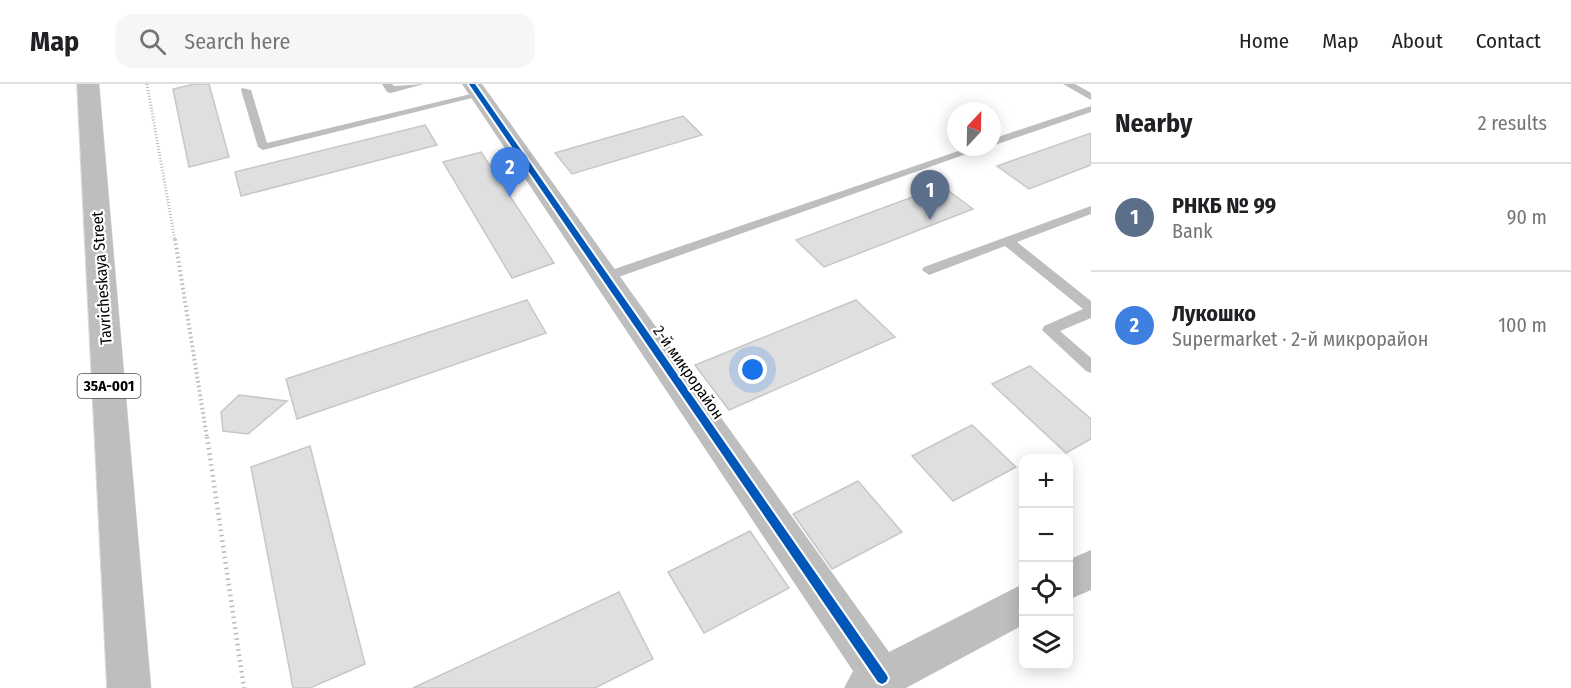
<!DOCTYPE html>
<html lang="en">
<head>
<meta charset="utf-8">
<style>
  body { margin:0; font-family:"Fira Sans Condensed",sans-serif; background:#f6f6f6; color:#202124 }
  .controls { position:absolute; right:18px; bottom:18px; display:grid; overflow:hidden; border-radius:12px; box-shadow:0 3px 15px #0003 }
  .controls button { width:54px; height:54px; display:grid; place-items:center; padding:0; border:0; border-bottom:2px solid #e0e0e0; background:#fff; color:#202124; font:30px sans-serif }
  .compass { position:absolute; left:947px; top:18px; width:54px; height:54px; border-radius:50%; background:#fff; box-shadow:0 3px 15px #0003; rotate:22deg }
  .you { position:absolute; left:753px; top:286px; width:21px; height:21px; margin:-15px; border:4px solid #fff; border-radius:50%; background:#1a73e8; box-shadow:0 0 0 9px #1a73e833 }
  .badge { display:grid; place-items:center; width:39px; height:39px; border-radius:50%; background:#111827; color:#fff; font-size:20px; font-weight:700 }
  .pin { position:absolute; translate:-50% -50px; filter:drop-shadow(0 2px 3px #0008) }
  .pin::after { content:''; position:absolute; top:32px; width:21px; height:18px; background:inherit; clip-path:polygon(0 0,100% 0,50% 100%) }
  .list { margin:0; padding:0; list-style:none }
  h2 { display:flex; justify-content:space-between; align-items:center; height:78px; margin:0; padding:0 24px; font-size:26px }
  h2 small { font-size:20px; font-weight:400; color:#757577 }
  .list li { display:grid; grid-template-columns:39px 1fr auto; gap:18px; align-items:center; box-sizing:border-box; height:108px; padding:0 24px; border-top:2px solid #e0e0e0 }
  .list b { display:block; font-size:22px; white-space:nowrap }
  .list p { margin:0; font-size:20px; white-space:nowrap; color:#757577 }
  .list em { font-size:20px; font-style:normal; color:#757577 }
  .icon { flex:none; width:33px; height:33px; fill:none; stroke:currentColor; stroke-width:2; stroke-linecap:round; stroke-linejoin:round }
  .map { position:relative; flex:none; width:1091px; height:604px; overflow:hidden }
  header { display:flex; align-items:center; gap:36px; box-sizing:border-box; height:84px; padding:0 30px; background:#fff; border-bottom:2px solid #e0e0e0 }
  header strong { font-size:28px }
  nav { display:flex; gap:33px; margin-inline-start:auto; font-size:21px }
  .search { width:420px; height:54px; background:#f6f6f6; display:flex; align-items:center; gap:15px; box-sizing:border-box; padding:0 21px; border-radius:18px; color:#757577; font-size:22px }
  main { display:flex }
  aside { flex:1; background:#fff }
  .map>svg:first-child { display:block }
  .building { fill:#dfdfdf; stroke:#c7c7c7; stroke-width:1.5 }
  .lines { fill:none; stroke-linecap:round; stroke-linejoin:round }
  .trunk-casing { stroke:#dbdbdb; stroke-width:1 }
  .path-far2 { stroke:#b9b9b9; stroke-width:3; stroke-dasharray:1 2; stroke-linecap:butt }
  .path-far1 { stroke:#b9b9b9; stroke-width:4; stroke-dasharray:1.5 3; stroke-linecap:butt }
  .path { stroke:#b9b9b9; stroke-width:4.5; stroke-dasharray:1.5 4; stroke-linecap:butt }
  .service { fill:#bebebe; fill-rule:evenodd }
  .minor { fill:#bebebe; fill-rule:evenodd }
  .trunk { fill:#bebebe; fill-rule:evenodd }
  .cycleway-casing { stroke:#fff; stroke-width:4 }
  .cycleway { fill:#0057b8; fill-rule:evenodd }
  .labels { text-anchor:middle; stroke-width:4.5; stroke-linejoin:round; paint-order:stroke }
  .shield { fill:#fff; stroke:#4c4c4c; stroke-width:1.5 }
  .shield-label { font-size:15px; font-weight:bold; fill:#000 }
  .street-label { font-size:16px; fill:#000; stroke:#fff }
</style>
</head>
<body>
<header>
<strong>Map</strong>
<div class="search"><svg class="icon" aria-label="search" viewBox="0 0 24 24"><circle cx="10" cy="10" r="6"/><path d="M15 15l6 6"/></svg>Search here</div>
<nav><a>Home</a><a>Map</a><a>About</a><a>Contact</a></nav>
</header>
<main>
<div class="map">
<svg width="1091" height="604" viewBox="0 0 1091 604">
  <rect width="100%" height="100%" fill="#fff"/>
  <path class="building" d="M195 0H209L229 73 189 83 173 5Z
    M683 32 702 51 572 90 555 69Z
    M425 41 437 61 241 112 235 88Z
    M1091 49V81L1029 105 997 82Z
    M481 68 554 179 512 194 443 78Z
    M942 102 973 125 824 183 796 156Z
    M527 216 546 249 297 335 286 295Z
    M856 216 895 253 729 326 695 281Z
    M1030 282 1091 335V355L1066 369 992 300Z
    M239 311 287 317 248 350 223 347 221 328Z
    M972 341 1016 383 953 417 912 372Z
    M310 362 365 580 310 604H293L251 383Z
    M858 397 902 448 832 485 793 430Z
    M750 447 789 504 704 549 668 488Z
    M619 508 653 575 595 604H413Z"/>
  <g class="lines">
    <defs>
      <path id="trunk" d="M77 0H99L151 604H107Z"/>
    </defs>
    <use href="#trunk" class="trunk-casing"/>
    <path class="path-far2" d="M147 0 175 157"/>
    <path class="path-far1" d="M175 155 207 354"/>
    <path class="path" d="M207 353 244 604"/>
    <path class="service" d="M382 0H392L394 2 424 0 391 9 387 8Z
      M1063 0H1075L1091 9V16Z
      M242 4 251 6 267 59 479 8 484 11 263 66 258 63 241 6Z
      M1091 22V28L992 62V55Z
      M970 63H986L610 196H600L598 193 600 190Z
      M1091 122V130L1017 158 1091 217V234L1060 247 1091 274V289L1086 287 1042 246 1044 242 1083 225 1005 162 929 191 922 186 924 183Z"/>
    <path class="minor" d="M462 0H482L889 568 1023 500V541L906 604H844L853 587Z
      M1091 466V506L1068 516V476Z"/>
    <use href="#trunk" class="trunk"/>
    <defs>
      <path id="cycleway" d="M469 0H475L886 590 888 594 886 598 882 600 878 598Z"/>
    </defs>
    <use href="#cycleway" class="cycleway-casing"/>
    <use href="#cycleway" class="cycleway"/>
  </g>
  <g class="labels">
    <rect class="shield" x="77.5" y="290" width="63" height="24" rx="4.5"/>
    <g class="shield-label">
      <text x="109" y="307">35А-001</text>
    </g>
    <g class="street-label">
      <text transform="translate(101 194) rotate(-94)" y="6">Tavricheskaya Street</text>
      <text transform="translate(689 288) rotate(55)" y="6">2-й микрорайон</text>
    </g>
  </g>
</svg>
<div class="controls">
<button>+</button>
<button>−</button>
<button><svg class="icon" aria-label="locate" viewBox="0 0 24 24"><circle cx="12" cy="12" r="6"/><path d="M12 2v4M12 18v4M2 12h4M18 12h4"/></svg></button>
<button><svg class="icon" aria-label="layers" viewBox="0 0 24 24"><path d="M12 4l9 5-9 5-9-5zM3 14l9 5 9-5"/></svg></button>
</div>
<svg class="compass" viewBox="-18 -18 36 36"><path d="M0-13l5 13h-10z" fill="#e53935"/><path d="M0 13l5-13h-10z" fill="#757577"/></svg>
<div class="you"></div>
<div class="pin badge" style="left:930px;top:136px;background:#5c6f8a">1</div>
<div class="pin badge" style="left:510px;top:113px;background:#3f7fe0">2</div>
</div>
<aside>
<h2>Nearby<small>2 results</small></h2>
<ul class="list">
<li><span class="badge" style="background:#5c6f8a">1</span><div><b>РНКБ № 99</b><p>Bank</p></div><em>90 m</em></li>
<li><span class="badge" style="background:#3f7fe0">2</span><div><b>Лукошко</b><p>Supermarket · 2-й микрорайон</p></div><em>100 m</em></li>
</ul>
</aside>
</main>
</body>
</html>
